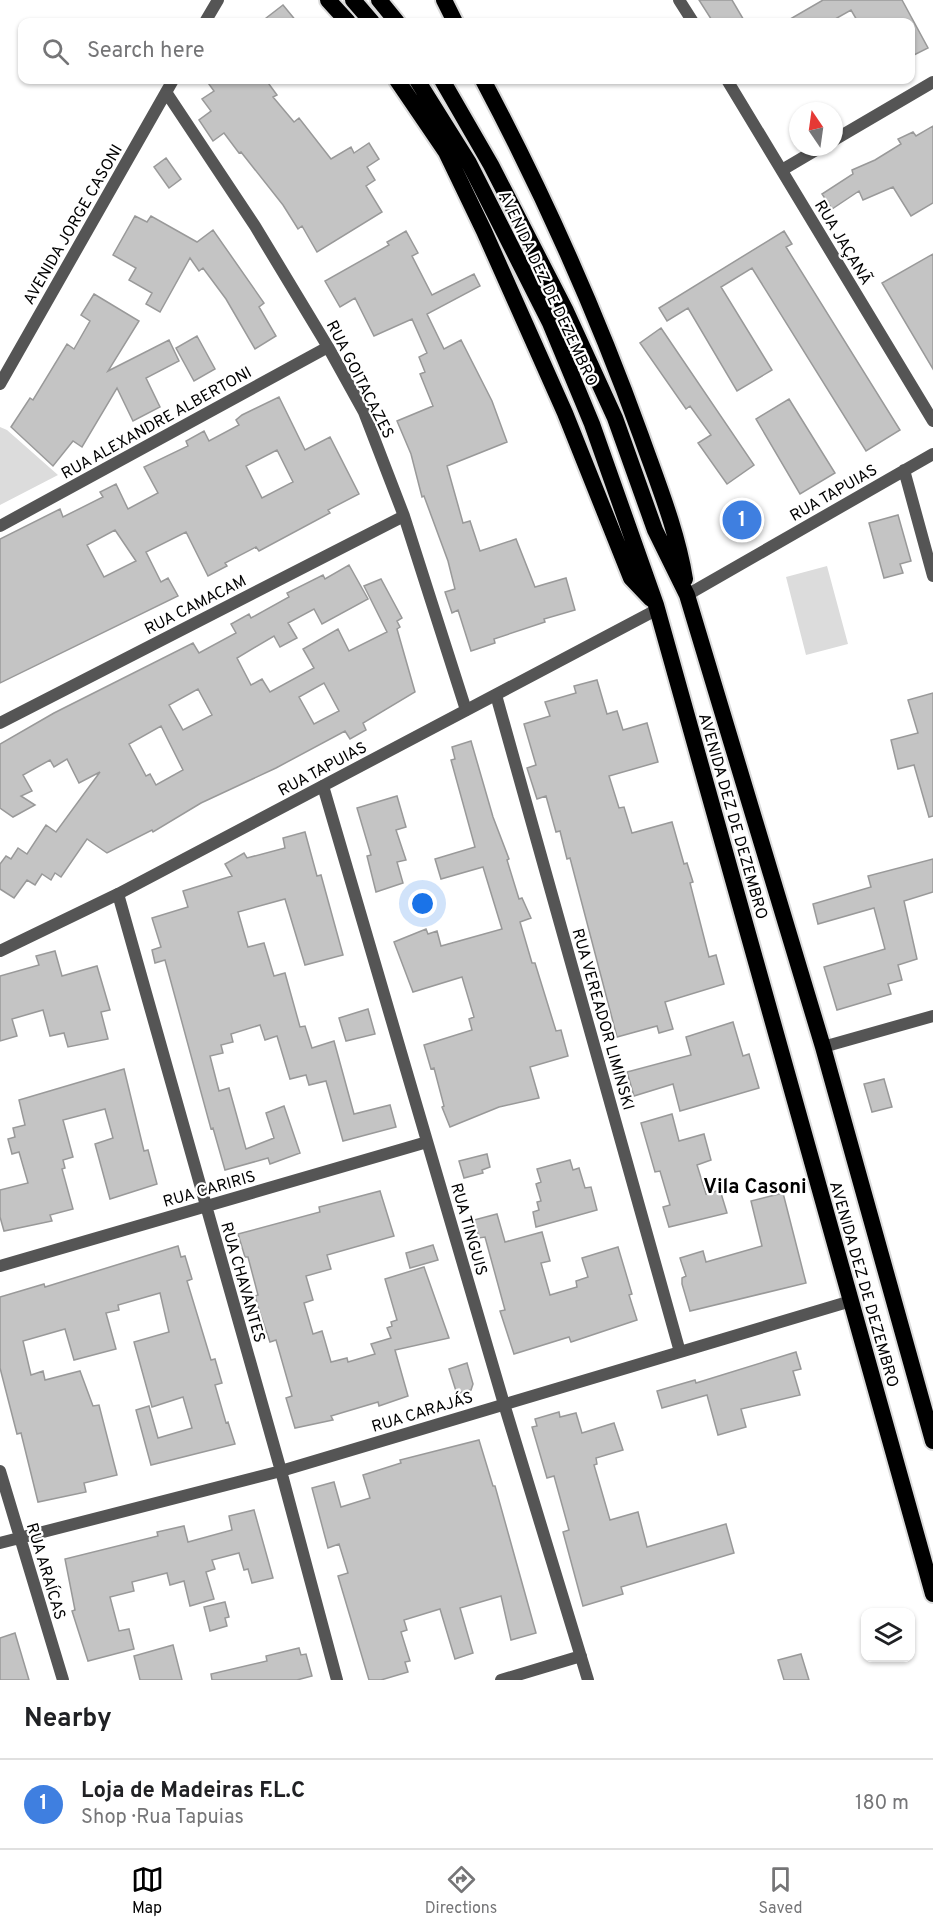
<!DOCTYPE html>
<html lang="en">
<head>
<meta charset="utf-8">
<style>
  body { margin:0; font-family:Overpass,sans-serif; background:#f6f6f6; color:#202124 }
  .controls { position:absolute; right:18px; bottom:18px; display:grid; overflow:hidden; border-radius:12px; box-shadow:0 2px 4px #0004 }
  .controls button { width:54px; height:54px; display:grid; place-items:center; padding:0; border:0; border-bottom:2px solid #e0e0e0; background:#fff; color:#202124; font:30px sans-serif }
  .compass { position:absolute; left:789px; top:102px; width:54px; height:54px; border-radius:50%; background:#fff; box-shadow:0 2px 4px #0004; rotate:347deg }
  .you { position:absolute; left:423px; top:904px; width:21px; height:21px; margin:-15px; border:4px solid #fff; border-radius:50%; background:#1a73e8; box-shadow:0 0 0 9px #1a73e833 }
  .badge { display:grid; place-items:center; width:39px; height:39px; border-radius:50%; background:#000; color:#fff; font-size:20px; font-weight:700 }
  .pin { position:absolute; translate:-50% -50%; border:3px solid #fff; box-shadow:0 2px 6px #0006 }
  .list { margin:0; padding:0; list-style:none }
  h2 { display:flex; justify-content:space-between; align-items:center; height:78px; margin:0; padding:0 24px; font-size:26px }
  h2 small { font-size:20px; font-weight:400; color:#757577 }
  .list li { display:grid; grid-template-columns:39px 1fr auto; gap:18px; align-items:center; box-sizing:border-box; height:90px; padding:0 24px; border-top:2px solid #e0e0e0 }
  .list b { display:block; font-size:22px; white-space:nowrap }
  .list p { margin:0; font-size:20px; white-space:nowrap; color:#757577 }
  .list em { font-size:20px; font-style:normal; color:#757577 }
  .icon { flex:none; width:33px; height:33px; fill:none; stroke:currentColor; stroke-width:2; stroke-linecap:round; stroke-linejoin:round }
  .map { position:relative; flex:none; width:933px; height:1680px; overflow:hidden }
  .search { position:absolute; background:#fff; box-shadow:0 2px 4px #0004; left:18px; right:18px; top:18px; height:66px; display:flex; align-items:center; gap:15px; box-sizing:border-box; padding:0 21px; border-radius:12px; color:#757577; font-size:22px }
  .sheet { height:168px; background:#fff }
  nav { display:flex; justify-content:space-around; align-items:center; box-sizing:border-box; height:84px; border-top:2px solid #e0e0e0; background:#fff; font-size:16px; color:#757577 }
  nav a { display:grid; justify-items:center; gap:3px }
  nav .on { color:#000 }
  .map>svg:first-child { display:block }
  .green { fill:#dcdcdc }
  .building { fill:#c4c4c4; stroke:#999; stroke-width:1.5; fill-rule:evenodd }
  .lines { fill:none; stroke-linecap:round; stroke-linejoin:round }
  .trunk-casing { stroke:#dbdbdb; stroke-width:20 }
  .minor { stroke:#555; stroke-width:12 }
  .tertiary { stroke:#555; stroke-width:12 }
  .trunk { stroke:#000; stroke-width:16 }
  .labels { text-anchor:middle; stroke-width:4.5; stroke-linejoin:round; paint-order:stroke }
  .street-label { font-size:16px; fill:#000; stroke:#fff }
  .quarter-label { font-size:20px; font-weight:bold; fill:#000; stroke:#fff }
</style>
</head>
<body>
<div class="map">
<svg width="933" height="1680" viewBox="0 0 933 1680">
  <rect width="100%" height="100%" fill="#fff"/>
  <path class="green" d="M0 427 7 430 58 475 0 505Z
    M827 566 848 644 806 655 786 577Z"/>
  <path class="building" d="M699 0H732L745 22H713Z
    M823 0H902L928 48 910 57V22H858L851 10 830 22H785Z
    M283 5 297 22H261Z
    M206 80H266L277 95 273 97 294 122 299 118 331 159 351 147 354 153 369 143 379 159 367 167 375 180 366 186 382 212 317 252 302 226 298 229 283 205 241 152 239 153 224 133 213 141 199 120 211 111 202 99 214 91Z
    M933 126V203L911 216 893 187 863 200 859 191 832 209 822 194 853 174 852 170 875 160 901 144 898 139 913 132 916 136Z
    M166 158 181 179 169 188 154 167Z
    M135 216 147 222 151 216 197 242 213 230 264 303 259 307 276 336 255 349 226 299 203 268 199 271 190 258 160 312 146 304 152 293 129 280 136 268 113 255Z
    M406 231 418 253 412 256 432 295 474 274 480 286 427 314 444 349 461 340 492 401 507 442 447 466 463 523 470 521 480 551 516 539 535 587 566 578 575 610 544 619 545 622 494 639 495 643 471 651 458 610 452 613 445 592 455 589 448 561 424 496 422 497 411 454 397 421 433 406 420 374 425 372 419 357 427 353 412 319 374 336 355 298 340 307 325 281 389 245 387 242Z
    M784 231 792 244 786 247 900 430 866 451 752 268 721 287 772 370 737 391 688 308 667 321 659 308Z
    M933 254V369L882 283Z
    M94 294 139 321 108 371 169 340 179 361 146 378 160 407 133 421 117 388 82 447 73 441 53 466 11 427 30 398 33 400 67 344 74 349 90 321 81 315Z
    M661 328 754 465 727 484 698 443 711 435 690 406 686 409 640 343Z
    M197 336 215 369 194 381 176 348Z
    M279 397 305 450 330 437 359 494 328 510 330 513 259 551 256 547 225 563 227 566 208 576 186 532 146 552 161 582 168 578 178 596 0 683V539L60 509 63 517 103 497 100 492 116 484 128 509 158 493 144 467 188 446 186 441 204 431 209 441 239 425 236 420 242 415ZM277 450 293 482 262 498 246 466ZM115 530 136 561 104 577 87 545Z
    M789 399 835 473 800 494 756 419Z
    M898 515 911 561 900 564 903 573 884 578 869 523Z
    M349 565 368 599 322 624 314 609 288 623 297 638 280 647 274 636 237 658 251 685 262 679 270 692 314 668 303 649 338 629 349 651 387 632 364 586 381 579 402 618 397 621 400 627 397 629 415 692 363 723 366 730 350 739 345 731 276 768 201 803 153 832 152 830 107 853 87 839 61 877 55 873 51 880 42 874 35 885 27 880 14 898 0 889V864L6 856 11 859 18 848 27 854 46 825 56 832 100 772 79 783 67 759 54 767 50 760 23 775 32 791 21 796 35 805 13 817 0 808V744L54 713 193 643 199 653 236 633 231 624 249 614 251 618 289 597 287 593 323 575 325 579ZM324 683 339 711 314 724 299 697ZM198 689 212 715 183 730 169 705ZM161 726 183 770 156 785 150 774 146 776 129 744Z
    M597 680 607 714 617 711 623 730 647 723 658 762 609 776 619 808 624 807 632 833 672 822 684 864 687 863 693 882 690 883 709 957 716 955 724 984 665 1002 673 1029 659 1033 657 1026 617 1037 570 858 567 859 560 831 556 832 546 796 537 799 527 768 536 765 524 724 550 716 545 702 576 693 574 686Z
    M933 693V816L929 817 914 765 898 769 891 740 918 733 908 700Z
    M471 741 493 817 509 859 507 860 519 899 522 898 531 918 520 922 532 963H535L556 1031 561 1030 568 1056 530 1067 539 1098 499 1107 450 1127 442 1107 444 1106 434 1068 431 1069 424 1045 472 1030 469 1019 474 1017 462 977 413 992 394 942 426 929 428 934 437 931 441 946 502 929 483 867 441 879 435 859 475 847 451 760 455 759 452 747Z
    M397 796 406 827 396 830 406 860 397 862 403 883 376 892 367 856 371 855 357 808Z
    M305 832 317 876 321 875 343 955 305 965 285 899 238 912 248 947 264 943 274 976 285 973 300 1027 305 1026 312 1048 334 1041 354 1114 390 1105 396 1127 343 1141 326 1081 309 1085 306 1075 290 1079 277 1036 265 1040 260 1025 231 1034 233 1042 221 1045 223 1053 210 1056 219 1091 229 1088 246 1149 274 1138 266 1113 284 1106 300 1153 270 1164 268 1158 225 1170 213 1128 211 1129 165 960 155 963 152 950 161 947 152 918 188 907 183 891 232 876 225 864 244 853 247 858 285 848 283 838Z
    M933 859V892L904 901 917 959 898 965 902 980 888 984 891 994 837 1010 824 967 885 949 874 908 818 924 813 904 871 887 868 876Z
    M55 951 62 976 97 966 110 1010 101 1012 108 1039 68 1047 64 1033 50 1036 43 1010 12 1019 17 1036 0 1041V976L39 965 36 956Z
    M368 1009 375 1034 346 1041 339 1018Z
    M733 1022 743 1056 749 1054 759 1088 680 1111 673 1084 634 1096 627 1072 691 1055 686 1037Z
    M124 1069 144 1151 148 1150 157 1184 110 1199 95 1144 113 1138 105 1109 63 1120 73 1157 63 1160 65 1168 62 1169 73 1209 50 1215 52 1221 4 1231 0 1217V1190L28 1183 19 1152 12 1154 8 1139 15 1137 13 1128 25 1125 19 1100Z
    M884 1079 892 1107 872 1112 864 1084Z
    M672 1114 679 1141 704 1134 711 1160 697 1165 706 1194 720 1190 727 1213 669 1227 663 1207 670 1205 660 1171 655 1172 641 1123Z
    M487 1154 490 1167 482 1170 483 1173 464 1178 459 1161Z
    M570 1160 573 1170 579 1168 585 1188 591 1187 597 1210 536 1227 533 1212 539 1210 537 1202 541 1201 536 1184 541 1182 537 1169Z
    M380 1191 394 1236 327 1255 331 1269 306 1276 313 1300 304 1303 313 1334 322 1331 331 1362 347 1358 348 1362 375 1354 371 1344 391 1338 387 1328 392 1326 391 1322 397 1320 385 1279 424 1267 449 1338 395 1350 408 1396 379 1406 378 1402 331 1416 333 1420 295 1428 286 1398 292 1396 276 1340 270 1342 260 1313 255 1296 258 1295 248 1257H245L238 1234 320 1212 319 1207Z
    M783 1193 806 1283 690 1311 682 1284V1278L686 1276 680 1258 703 1251 706 1262 762 1246 751 1201Z
    M497 1214 505 1242 542 1232 550 1261 541 1263 550 1295 577 1287 576 1281 588 1277 582 1258 618 1247 632 1294 629 1295 637 1320 571 1342 569 1337 514 1354 500 1311 505 1310 485 1237 479 1238 474 1220Z
    M433 1245 438 1260 410 1268 406 1253Z
    M178 1246 181 1257 185 1256 192 1279 187 1281 211 1360 215 1359 222 1383 215 1385 226 1423 228 1422 235 1444 151 1465 136 1410 149 1406 158 1438 192 1428 183 1397 152 1407 134 1342 169 1332 160 1293 118 1305 119 1310 106 1313 116 1349 74 1360 65 1329 23 1341 31 1375 43 1371 45 1380 80 1371 93 1406 99 1405 117 1475 84 1483 86 1492 38 1502 21 1433 17 1434 0 1368V1297L44 1284 45 1287Z
    M796 1352 801 1369 793 1371 800 1395 741 1409 746 1427 718 1435 707 1395 662 1408 657 1391 695 1380 696 1383Z
    M467 1363 473 1384 471 1390 459 1393 456 1391 449 1369Z
    M559 1412 560 1417 576 1413 582 1433 614 1423 623 1450 596 1458 597 1464 594 1465 610 1520 638 1512 647 1547 726 1524 734 1553 621 1587 623 1594 583 1606 563 1532 569 1530 554 1476 547 1478 532 1427 537 1426 535 1419Z
    M479 1440 493 1486H495L536 1633 511 1640 501 1596 460 1608 473 1653 455 1659 440 1609 404 1620 407 1630 401 1632 410 1661 405 1662 408 1672 381 1680H369L338 1576 348 1573 339 1544 328 1548 312 1488 334 1482 341 1507 370 1498 363 1475 401 1463 400 1460Z
    M254 1510 273 1578 252 1583 248 1569 244 1570 239 1553 212 1560 215 1569 206 1572 214 1599 190 1606 184 1581 170 1585 167 1573 132 1582 134 1591 110 1597 119 1631 129 1629 134 1649 88 1661 72 1611 75 1610 65 1559 158 1536 157 1532 184 1526 188 1542 232 1530 229 1516Z
    M225 1602 229 1617 225 1618 227 1626 210 1631 204 1607Z
    M15 1633 29 1680H0V1638Z
    M173 1645 182 1680H140L134 1656Z
    M299 1648 301 1655 306 1654 312 1676 297 1680H212L211 1674 267 1661 266 1656Z
    M801 1654 809 1680H784L778 1660Z"/>
  <g class="lines">
    <defs>
      <path id="trunk" d="M328 0 348 22
        M353 0 372 22
        M379 0 397 22
        M444 0 455 22
        M397 80 446 152 484 231 565 413 631 578 651 599
        M417 80 469 163 550 323 592 424 656 605 933 1594
        M442 80 491 165 566 311 615 418 655 530 687 595 823 1047 933 1441
        M483 80C544 195 597 314 641 436 658 484 677 530 685 579"/>
    </defs>
    <use href="#trunk" class="trunk-casing"/>
    <path class="minor" d="M679 0 693 22
      M205 22 218 0
      M727 80 933 421
      M166 92 255 226 328 347 364 412 404 516 466 710
      M834 140 933 82
      M782 170 821 147
      M0 384 173 80
      M904 470 933 576
      M0 526 328 347
      M687 595 933 454
      M496 695 680 1352
      M0 723 404 516
      M323 786 504 1404 588 1680
      M118 894 281 1471 337 1680
      M823 1047 933 1016
      M0 1266 427 1142
      M0 1471 63 1680
      M0 1543 281 1471 851 1301
      M501 1680 581 1656"/>
    <path class="tertiary" d="M0 951 118 894 658 609"/>
    <use href="#trunk" class="trunk"/>
  </g>
  <g class="labels">
    <g class="street-label">
      <text transform="translate(72 224) rotate(-60)" y="6">AVENIDA JORGE CASONI</text>
      <text transform="translate(844 242) rotate(59)" y="6">RUA JAÇANÃ</text>
      <text transform="translate(549 288) rotate(65)" y="6">AVENIDA DEZ DE DEZEMBRO</text>
      <text transform="translate(361 379) rotate(63)" y="6">RUA GOITACAZES</text>
      <text transform="translate(156 422) rotate(-29)" y="6">RUA ALEXANDRE ALBERTONI</text>
      <text transform="translate(833 492) rotate(-30)" y="6">RUA TAPUIAS</text>
      <text transform="translate(195 604) rotate(-27)" y="6">RUA CAMACAM</text>
      <text transform="translate(322 768) rotate(-28)" y="6">RUA TAPUIAS</text>
      <text transform="translate(734 816) rotate(74)" y="6">AVENIDA DEZ DE DEZEMBRO</text>
      <text transform="translate(604 1019) rotate(74)" y="6">RUA VEREADOR LIMINSKI</text>
      <text transform="translate(209 1188) rotate(-16)" y="6">RUA CARIRIS</text>
      <text transform="translate(470 1229) rotate(74)" y="6">RUA TINGUIS</text>
      <text transform="translate(244 1282) rotate(74)" y="6">RUA CHAVANTES</text>
      <text transform="translate(865 1284) rotate(74)" y="6">AVENIDA DEZ DE DEZEMBRO</text>
      <text transform="translate(422 1411) rotate(-17)" y="6">RUA CARAJÁS</text>
      <text transform="translate(47 1571) rotate(73)" y="6">RUA ARAÍCAS</text>
    </g>
    <g class="quarter-label">
      <text x="755" y="1193">Vila Casoni</text>
    </g>
  </g>
</svg>
<div class="controls">
<button><svg class="icon" aria-label="layers" viewBox="0 0 24 24"><path d="M12 4l9 5-9 5-9-5zM3 14l9 5 9-5"/></svg></button>
</div>
<svg class="compass" viewBox="-18 -18 36 36"><path d="M0-13l5 13h-10z" fill="#e53935"/><path d="M0 13l5-13h-10z" fill="#757577"/></svg>
<div class="you"></div>
<div class="pin badge" style="left:742px;top:520px;background:#3f7fe0">1</div>
<div class="search"><svg class="icon" aria-label="search" viewBox="0 0 24 24"><circle cx="10" cy="10" r="6"/><path d="M15 15l6 6"/></svg>Search here</div>
</div>
<section class="sheet">
<h2>Nearby<small></small></h2>
<ul class="list">
<li><span class="badge" style="background:#3f7fe0">1</span><div><b>Loja de Madeiras F.L.C</b><p>Shop · Rua Tapuias</p></div><em>180 m</em></li>
</ul>
</section>
<nav>
<a class="on"><svg class="icon" aria-label="map" viewBox="0 0 24 24"><path d="M3 6l6-2 6 2 6-2v14l-6 2-6-2-6 2zM9 4v14M15 6v14"/></svg>Map</a>
<a><svg class="icon" aria-label="directions" viewBox="0 0 24 24"><path d="M12 3l9 9-9 9-9-9zM9 14v-3h6M13 9l2 2-2 2"/></svg>Directions</a>
<a><svg class="icon" aria-label="saved" viewBox="0 0 24 24"><path d="M7 4h10v16l-5-4-5 4z"/></svg>Saved</a>
</nav>
</body>
</html>
